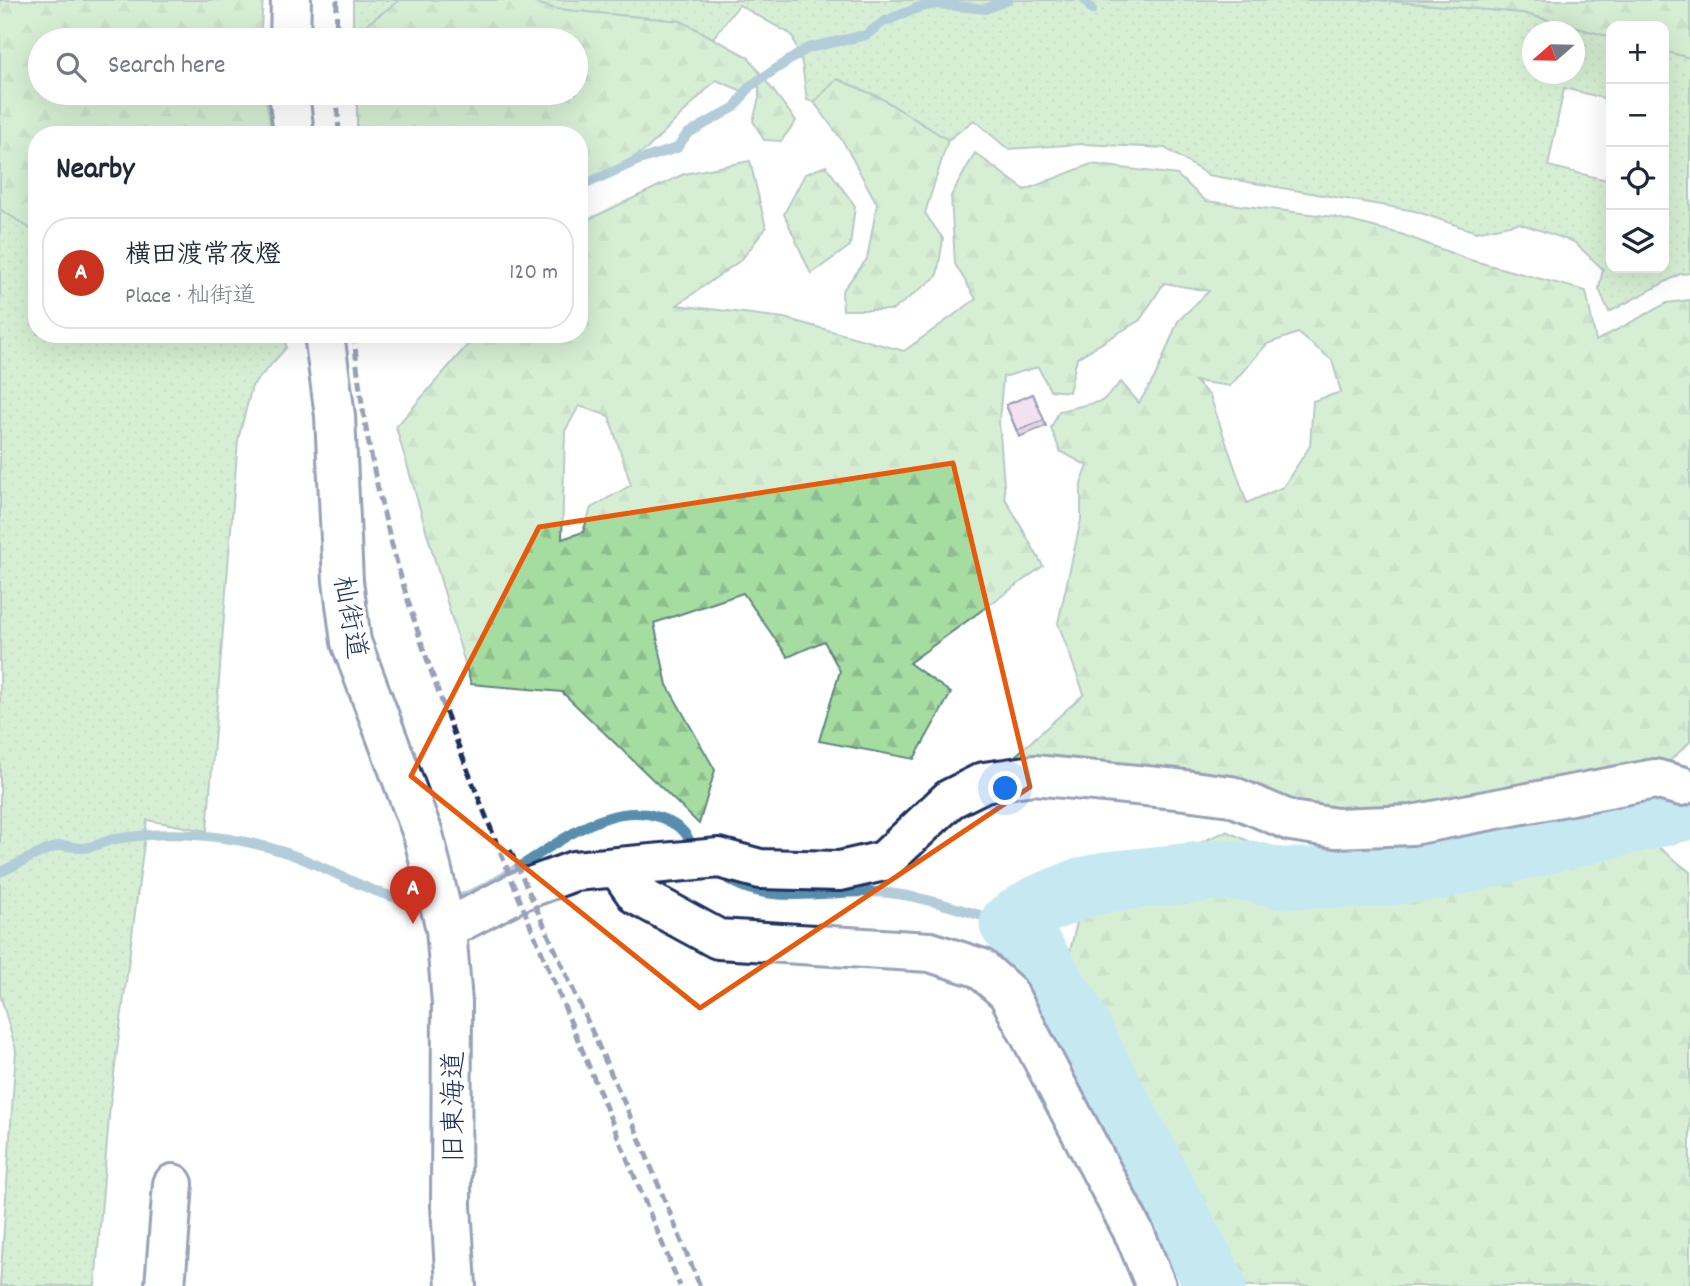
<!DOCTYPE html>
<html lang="en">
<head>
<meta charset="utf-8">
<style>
  body { margin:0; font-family:Dekko,"Klee One",sans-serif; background:#f6f6f7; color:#1f2937 }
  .controls { position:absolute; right:21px; top:21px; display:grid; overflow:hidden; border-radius:14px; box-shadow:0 7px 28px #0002 }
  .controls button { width:63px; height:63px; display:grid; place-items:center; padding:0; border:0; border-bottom:2px solid #e0e1e3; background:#fff; color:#1f2937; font:35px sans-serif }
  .compass { position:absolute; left:1522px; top:21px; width:63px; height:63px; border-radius:50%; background:#fff; box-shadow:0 7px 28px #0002; rotate:250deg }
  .you { position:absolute; left:1006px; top:789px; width:24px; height:24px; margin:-18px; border:5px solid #fff; border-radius:50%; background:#1a73e8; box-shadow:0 0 0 10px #1a73e833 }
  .badge { display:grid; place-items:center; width:46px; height:46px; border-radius:50%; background:#c8321e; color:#fff; font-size:23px; font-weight:700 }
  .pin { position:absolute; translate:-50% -58px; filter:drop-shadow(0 2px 4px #0008) }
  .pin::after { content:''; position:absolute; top:37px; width:24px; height:21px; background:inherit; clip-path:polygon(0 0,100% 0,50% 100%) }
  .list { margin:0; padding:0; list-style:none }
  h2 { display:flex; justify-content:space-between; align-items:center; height:91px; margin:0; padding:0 28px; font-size:30px }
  h2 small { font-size:23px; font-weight:400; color:#747a83 }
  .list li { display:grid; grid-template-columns:46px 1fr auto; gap:21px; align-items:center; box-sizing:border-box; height:112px; margin:0 14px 14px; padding:0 14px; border:2px solid #e0e1e3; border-radius:28px }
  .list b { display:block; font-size:26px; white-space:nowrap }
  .list p { margin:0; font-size:23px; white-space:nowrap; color:#747a83 }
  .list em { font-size:23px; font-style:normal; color:#747a83 }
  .icon { flex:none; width:38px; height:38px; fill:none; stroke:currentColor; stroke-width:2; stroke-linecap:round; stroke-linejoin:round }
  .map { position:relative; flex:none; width:1690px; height:1286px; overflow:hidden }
  .search { position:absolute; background:#fff; box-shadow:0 7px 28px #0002; left:28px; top:28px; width:560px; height:77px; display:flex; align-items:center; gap:18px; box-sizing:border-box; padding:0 24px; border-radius:38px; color:#747a83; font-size:26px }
  .panel { position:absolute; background:#fff; box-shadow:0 7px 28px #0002; left:28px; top:126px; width:560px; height:217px; border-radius:28px }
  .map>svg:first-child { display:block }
  .grass { fill:url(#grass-dots); stroke:#60867f; stroke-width:2; fill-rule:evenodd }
  .forest { fill:url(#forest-firs); stroke:#60867f; stroke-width:2; fill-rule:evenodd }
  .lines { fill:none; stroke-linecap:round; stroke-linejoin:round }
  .stream { stroke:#598ead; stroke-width:10 }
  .river { stroke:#82cde1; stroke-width:61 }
  .minor-casing { stroke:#1b2f5e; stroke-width:44 }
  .minor { stroke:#fff; stroke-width:38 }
  .rail { stroke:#1b2f5e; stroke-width:5; stroke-dasharray:10 5; stroke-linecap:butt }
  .wall { fill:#c5a0c1; stroke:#1b2f5e; stroke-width:2 }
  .building { fill:#e5bae0; stroke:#1b2f5e; stroke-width:2 }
  .marked { fill:none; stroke:#e8590c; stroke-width:5; stroke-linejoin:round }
  .labels { text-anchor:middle; stroke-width:6; stroke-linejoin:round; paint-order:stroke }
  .street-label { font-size:28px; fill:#1b2f5e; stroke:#fff }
</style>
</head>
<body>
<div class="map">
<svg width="1690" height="1286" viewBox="0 0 1690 1286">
  <defs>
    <pattern id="grass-dots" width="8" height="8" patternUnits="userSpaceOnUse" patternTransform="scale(1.75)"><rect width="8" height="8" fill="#a5dca0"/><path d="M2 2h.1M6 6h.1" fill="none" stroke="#8dbd8c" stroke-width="1.8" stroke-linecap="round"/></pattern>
    <pattern id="forest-firs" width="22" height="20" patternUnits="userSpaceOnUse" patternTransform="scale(1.75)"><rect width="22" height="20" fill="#a5dca0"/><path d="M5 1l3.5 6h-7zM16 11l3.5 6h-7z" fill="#8dbd8c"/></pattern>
  </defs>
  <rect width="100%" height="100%" fill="#fff"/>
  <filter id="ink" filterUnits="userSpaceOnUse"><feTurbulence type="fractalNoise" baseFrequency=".0143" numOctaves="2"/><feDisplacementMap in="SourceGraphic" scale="14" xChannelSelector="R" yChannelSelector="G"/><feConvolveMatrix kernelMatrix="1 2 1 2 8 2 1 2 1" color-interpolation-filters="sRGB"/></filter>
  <g filter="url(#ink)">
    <path class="grass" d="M353 0H400L363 27 362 40H353Z
      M524 0H1377L1523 13 1611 37V100L1564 88 1548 166 1611 181V268H1664V51L1690 58V273L1680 274 1609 312 1599 289 1603 269 1574 242 1519 223 1476 232 1415 211 1208 175 1165 148 1082 144 1008 149 974 120 948 140 879 97 837 79 814 102 807 100 802 63 792 35 739 5 713 38 681 21 556 9ZM1532 32H1574V74H1532Z
      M0 209 37 233V334H285L286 348 252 386 238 440 207 831 147 820 110 1105 95 1286H0L16 1050 0 994Z"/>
    <path class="forest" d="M0 0H263L260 40H40V93H265L272 135H37V233L0 209Z
      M400 0H524L556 9 681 21 748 57 796 121 781 141 764 140 753 121 759 98V86L742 91 716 80 647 149 579 190V135H357V93H576V40H362L363 27Z
      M1377 0H1690V58L1664 51V26H1611V37L1523 13Z
      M837 79 879 97 948 140 925 213 943 239 937 276 893 310H843L842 291 867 259 877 204 844 143 814 102Z
      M975 153 1025 190 1091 164 1177 175 1206 201 1334 217 1401 234 1470 260 1586 291 1596 341 1667 303 1690 300V742L1660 770 1517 795 1407 850 1293 808 1005 765 1084 694 1058 623 1081 520V484L1088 466 1060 451 1051 428 1059 411 1102 401 1121 382 1139 403 1156 375 1178 321 1209 291 1164 283 1140 320 1077 358 1069 392 1050 390 1038 367 1003 377 999 421 1005 498 1043 566 909 663 951 693 914 759 819 741 840 671 824 641 788 657 743 593 654 623 667 685 715 770 699 824 562 692 471 684 396 427 477 334H579V224L684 174 750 161 766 228 741 260 677 305 784 318 904 351 976 299 955 264 951 196ZM1298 333 1332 360 1341 392 1313 401 1310 446 1283 487 1247 503 1210 396 1195 381 1230 386 1267 344ZM579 406 609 416 631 485 591 508 583 532 562 539 565 431Z
      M826 166 855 206 850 246 811 274 784 214 805 174Z
      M1624 806 1657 846 1690 872V1286H1221L1114 1089 1063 979 1087 882 1112 859 1182 851 1226 831 1287 858 1386 869 1494 835Z"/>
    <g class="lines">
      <path class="stream" d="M1085 0 1092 10
        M579 187 639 160 677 148 687 134 735 107 750 86 808 48 866 35 883 22 920 7 937 4 985 9 1008 0
        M0 872C19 864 38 852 58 846 67 844 76 849 84 848 95 847 105 841 115 839 172 829 233 835 287 853 335 869 381 903 432 903 514 903 600 766 682 830 688 835 691 845 696 852
        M718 872C765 913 840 885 896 894 934 899 973 914 1010 924"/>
      <path class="river" d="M1216 1286 1070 1008 1035 952 1010 924 1037 906 1079 889 1106 882 1211 871H1250L1278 878H1362L1441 869 1690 809"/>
      <defs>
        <path id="minor" d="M290 40 291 0
          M289 93 294 135
          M324 334 335 416 343 581 351 642 423 834 446 929 452 1003 451 1206 456 1286
          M618 868 637 895 718 939 930 952 980 968 1008 993 1136 1237 1156 1286
          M446 929 517 892 574 871 719 858 760 869 840 871 884 861 950 799 984 782 1034 775 1177 789 1231 796 1291 821 1336 828 1412 825 1655 779 1681 786
          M165 1286 173 1184"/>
      </defs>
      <use href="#minor" class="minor-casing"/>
      <use href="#minor" class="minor"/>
      <path class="rail" d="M336 40 337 0
        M337 93 339 135
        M354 334C370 533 447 722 522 905 575 1032 627 1159 680 1286
        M510 850 628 1111 700 1286"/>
    </g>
    <path class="wall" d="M1033 394 1046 426 1019 437 1006 405Z"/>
    <path class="building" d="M1033 394 1044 420 1017 431 1006 405Z"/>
  </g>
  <path d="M0 0H1690V1286H0ZM953 463 1030 787 700 1008 411 776 539 527Z" fill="#fff" fill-opacity=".55" fill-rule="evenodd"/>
  <path class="marked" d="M953 463 1030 787 700 1008 411 776 539 527Z"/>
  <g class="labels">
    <g class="street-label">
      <text transform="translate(352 617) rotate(80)" y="10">杣街道</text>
      <text transform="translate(452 1107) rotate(-90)" y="10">旧東海道</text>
    </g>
  </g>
</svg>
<div class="controls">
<button>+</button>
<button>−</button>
<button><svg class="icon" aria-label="locate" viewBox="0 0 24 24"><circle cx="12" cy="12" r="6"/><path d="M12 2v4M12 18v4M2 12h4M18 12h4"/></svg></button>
<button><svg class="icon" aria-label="layers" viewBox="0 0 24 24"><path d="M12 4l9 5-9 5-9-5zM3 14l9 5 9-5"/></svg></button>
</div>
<svg class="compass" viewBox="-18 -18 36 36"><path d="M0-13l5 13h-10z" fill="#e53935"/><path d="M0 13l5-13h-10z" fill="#747a83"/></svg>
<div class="you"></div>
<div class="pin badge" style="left:413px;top:924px">A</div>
<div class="search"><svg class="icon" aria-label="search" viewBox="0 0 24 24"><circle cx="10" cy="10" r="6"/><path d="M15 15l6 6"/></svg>Search here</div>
<section class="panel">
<h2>Nearby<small></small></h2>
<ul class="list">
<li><span class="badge">A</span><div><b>横田渡常夜燈</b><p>Place · 杣街道</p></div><em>120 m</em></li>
</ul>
</section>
</div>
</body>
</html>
